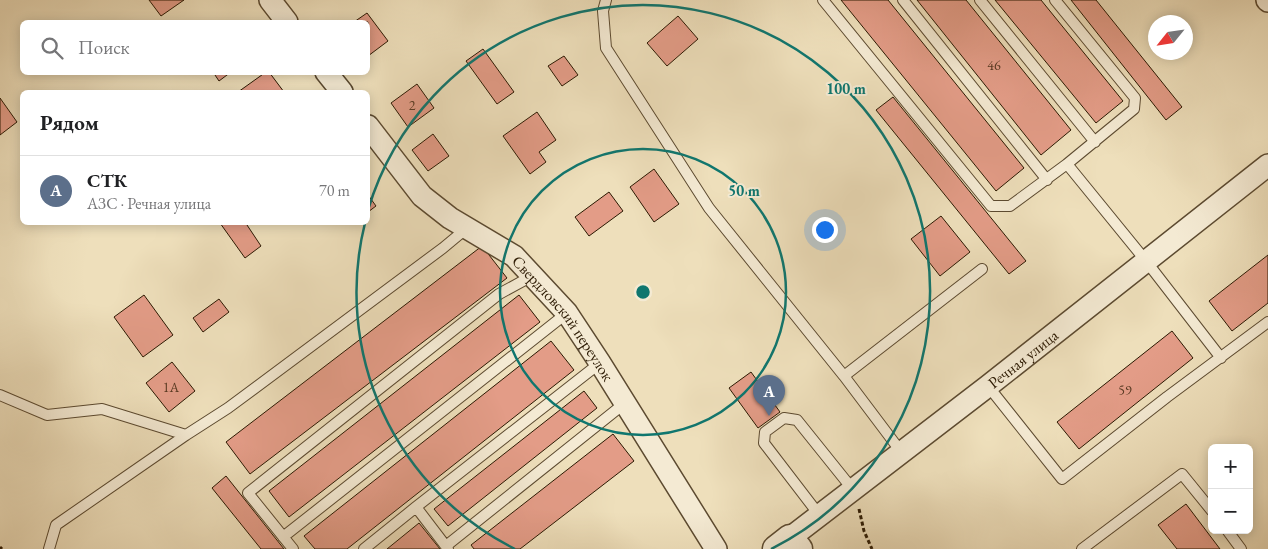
<!DOCTYPE html>
<html lang="ru">
<head>
<meta charset="utf-8">
<style>
  body { margin:0; font-family:"EB Garamond",serif; background:#f6f6f6; color:#202124 }
  .controls { position:absolute; right:15px; bottom:15px; display:grid; overflow:hidden; border-radius:8px; box-shadow:0 2px 12px #0003 }
  .controls button { width:45px; height:45px; display:grid; place-items:center; padding:0; border:0; border-bottom:1px solid #e0e0e0; background:#fff; color:#202124; font:25px sans-serif }
  .compass { position:absolute; left:1148px; top:15px; width:45px; height:45px; border-radius:50%; background:#fff; box-shadow:0 2px 12px #0003; rotate:240deg }
  .you { position:absolute; left:824px; top:229px; width:18px; height:18px; margin:-12px; border:4px solid #fff; border-radius:50%; background:#1a73e8; box-shadow:0 0 0 8px #1a73e833 }
  .badge { display:grid; place-items:center; width:32px; height:32px; border-radius:50%; background:#8f2418; color:#fff; font-size:16px; font-weight:700 }
  .pin { position:absolute; translate:-50% -41px; filter:drop-shadow(0 1px 2px #0008) }
  .pin::after { content:''; position:absolute; top:26px; width:18px; height:15px; background:inherit; clip-path:polygon(0 0,100% 0,50% 100%) }
  .list { margin:0; padding:0; list-style:none }
  h2 { display:flex; justify-content:space-between; align-items:center; height:65px; margin:0; padding:0 20px; font-size:21px }
  h2 small { font-size:16px; font-weight:400; color:#757577 }
  .list li { display:grid; grid-template-columns:32px 1fr auto; gap:15px; align-items:center; box-sizing:border-box; height:70px; padding:0 20px; border-top:1px solid #e0e0e0 }
  .list b { display:block; font-size:19px; white-space:nowrap }
  .list p { margin:0; font-size:16px; white-space:nowrap; color:#757577 }
  .list em { font-size:16px; font-style:normal; color:#757577 }
  .icon { flex:none; width:28px; height:28px; fill:none; stroke:currentColor; stroke-width:2; stroke-linecap:round; stroke-linejoin:round }
  .map { position:relative; flex:none; width:1268px; height:549px; overflow:hidden }
  .search { position:absolute; background:#fff; box-shadow:0 2px 12px #0003; left:20px; top:20px; width:350px; height:55px; display:flex; align-items:center; gap:12px; box-sizing:border-box; padding:0 18px; border-radius:8px; color:#757577; font-size:19px }
  .panel { position:absolute; background:#fff; box-shadow:0 2px 12px #0003; left:20px; top:90px; width:350px; height:135px; border-radius:8px }
  .map>svg:first-child { display:block }
  .building { fill:#e39c87; stroke:#2b1902 }
  .lines { fill:none; stroke-linecap:round; stroke-linejoin:round }
  .service-casing { stroke:#5c4a30; stroke-width:12 }
  .minor-casing { stroke:#5c4a30; stroke-width:24 }
  .tertiary-casing { stroke:#5c4a30; stroke-width:29 }
  .path { stroke:#2b1902; stroke-width:3; stroke-dasharray:4 2.5; stroke-linecap:butt }
  .service { stroke:#f4ead3; stroke-width:10 }
  .minor { stroke:#f4ead3; stroke-width:21 }
  .tertiary { stroke:#f4ead3; stroke-width:26 }
  .ring { fill:none; stroke:#0f766e; stroke-width:2.5 }
  .labels { text-anchor:middle; stroke-width:4; stroke-linejoin:round; paint-order:stroke }
  .number-label { font-size:14px; fill:#593a23 }
  .street-label { font-size:16px; fill:#2b1902; stroke:#f4ead3 }
  .centre { fill:#0f766e; stroke:#f4ead3; stroke-width:2.5 }
  .ring-label { font-size:15px; text-anchor:middle; font-weight:bold; fill:#0f766e; stroke:#f4ead3; stroke-width:4; stroke-linejoin:round; paint-order:stroke }
</style>
</head>
<body>
<div class="map">
<svg width="1268" height="549" viewBox="0 0 1268 549">
  <rect width="100%" height="100%" fill="#eedfbb"/>
  <filter id="stains"><feTurbulence type="fractalNoise" baseFrequency=".004" numOctaves="4"/><feColorMatrix values="0 0 0 0 .2 0 0 0 0 .09 0 0 0 0 .02 0 0 0 .5 -.17"/></filter>
  <radialGradient id="worn" r=".72"><stop offset=".6" stop-color="#630" stop-opacity="0"/><stop offset="1" stop-color="#630" stop-opacity=".3"/></radialGradient>
  <path class="building" d="M149 0H184L161 16Z
    M841 0H888L1024 168 996 191Z
    M917 0H966L1071 130 1041 155Z
    M995 0H1041L1123 101 1096 123Z
    M1071 0H1096L1182 107 1166 120Z
    M367 13 388 41 368 56V22H354Z
    M678 16 698 39 667 66 647 43Z
    M483 49 514 92 497 104 466 61Z
    M564 56 578 75 562 86 548 66Z
    M213 72H231L219 81Z
    M266 72H269L284 92H238Z
    M417 84 434 108 408 127 391 103Z
    M893 97 1026 261 1009 274 876 110Z
    M0 98 17 122 0 135Z
    M537 112 556 140 539 152 546 162 530 174 503 136Z
    M433 134 449 156 428 171 412 150Z
    M654 169 679 204 654 222 630 187Z
    M609 192 623 211 589 236 575 217Z
    M368 195 376 206 368 212Z
    M941 216 970 252 940 276 911 239Z
    M222 222H245L261 246 245 258 220 223Z
    M482 246 507 278 250 474 226 442Z
    M1268 255V303L1232 331 1209 301Z
    M144 295 173 335 143 357 114 317Z
    M519 295 540 322 289 517 269 491Z
    M219 299 229 312 203 332 193 318Z
    M1172 331 1193 358 1079 449 1057 422Z
    M551 341 574 370 347 549H315L304 536Z
    M172 362 195 391 169 412 146 383Z
    M751 372 780 412 758 428 729 388Z
    M584 391 597 408 448 526 434 509Z
    M613 434 634 461 520 549H474L471 545Z
    M226 476 284 549H261L212 488Z
    M1186 504 1220 549H1177L1158 525Z
    M419 523 440 549H387Z"/>
  <g class="lines">
    <defs>
      <path id="service" d="M606 0 603 11 606 48 709 208 844 376 902 453
        M823 0 991 206H1010L1067 164
        M903 0 1047 180
        M980 0 1095 142
        M1055 0 1135 98 1134 109 1067 164 1146 261 1221 358
        M844 376 982 269
        M988 386 1062 479 1167 397 1268 322
        M0 395 47 415 102 409 186 435
        M416 507 600 363
        M820 516 764 443 765 432 784 418 797 420 854 491
        M1227 530 1241 549
        M283 537 567 313
        M446 546 625 403
        M49 549 56 525 186 435 228 408 443 248 467 228
        M293 549 248 493 499 294 532 276
        M364 549 416 507 448 549
        M1082 549 1182 474 1212 511"/>
      <g id="minor">
        <path d="M270 0 287 22"/>
        <path d="M1267 0 1268 1"/>
        <path d="M326 72 342 92"/>
        <path id="s1" d="M368 126 422 196 450 218 514 256 567 313 600 363 716 549"/>
        <path id="s2" d="M790 538 988 386 1268 165"/>
      </g>
      <path id="tertiary" d="M776 549 790 538 799 549"/>
    </defs>
    <use href="#service" class="service-casing"/>
    <use href="#minor" class="minor-casing"/>
    <use href="#tertiary" class="tertiary-casing"/>
    <path class="path" d="M859 509 864 531 872 549
      M0 547 2 549"/>
    <use href="#service" class="service"/>
    <use href="#minor" class="minor"/>
    <use href="#tertiary" class="tertiary"/>
  </g>
  <g class="ring">
    <circle cx="643" cy="292" r="143"/>
    <path d="M515 549A287 287 0 0 1 365 223M368 210A287 287 0 1 1 771 549"/>
  </g>
  <g class="labels">
    <g class="number-label">
      <text x="994" y="70">46</text>
      <text x="412" y="110">2</text>
      <text x="171" y="392">1А</text>
      <text x="1125" y="395">59</text>
    </g>
    <g class="street-label">
      <text dy="6" stroke="none"><textPath href="#s1" startOffset="278">Свердловский переулок</textPath></text>
      <text dy="6" stroke="none"><textPath href="#s2" startOffset="294">Речная улица</textPath></text>
    </g>
  </g>
  <circle cx="643" cy="292" r="8" class="centre"/>
  <g class="ring-label">
    <text x="846" y="94">100 m</text>
    <text x="744" y="196">50 m</text>
  </g>
  <rect width="100%" height="100%" filter="url(#stains)"/>
  <rect width="100%" height="100%" fill="url(#worn)"/>
</svg>
<div class="controls">
<button>+</button>
<button>−</button>
</div>
<svg class="compass" viewBox="-18 -18 36 36"><path d="M0-13l5 13h-10z" fill="#e53935"/><path d="M0 13l5-13h-10z" fill="#757577"/></svg>
<div class="you"></div>
<div class="pin badge" style="left:769px;top:416px;background:#5c6f8a">A</div>
<div class="search"><svg class="icon" aria-label="search" viewBox="0 0 24 24"><circle cx="10" cy="10" r="6"/><path d="M15 15l6 6"/></svg>Поиск</div>
<section class="panel">
<h2>Рядом<small></small></h2>
<ul class="list">
<li><span class="badge" style="background:#5c6f8a">A</span><div><b>СТК</b><p>АЗС · Речная улица</p></div><em>70 m</em></li>
</ul>
</section>
</div>
</body>
</html>
